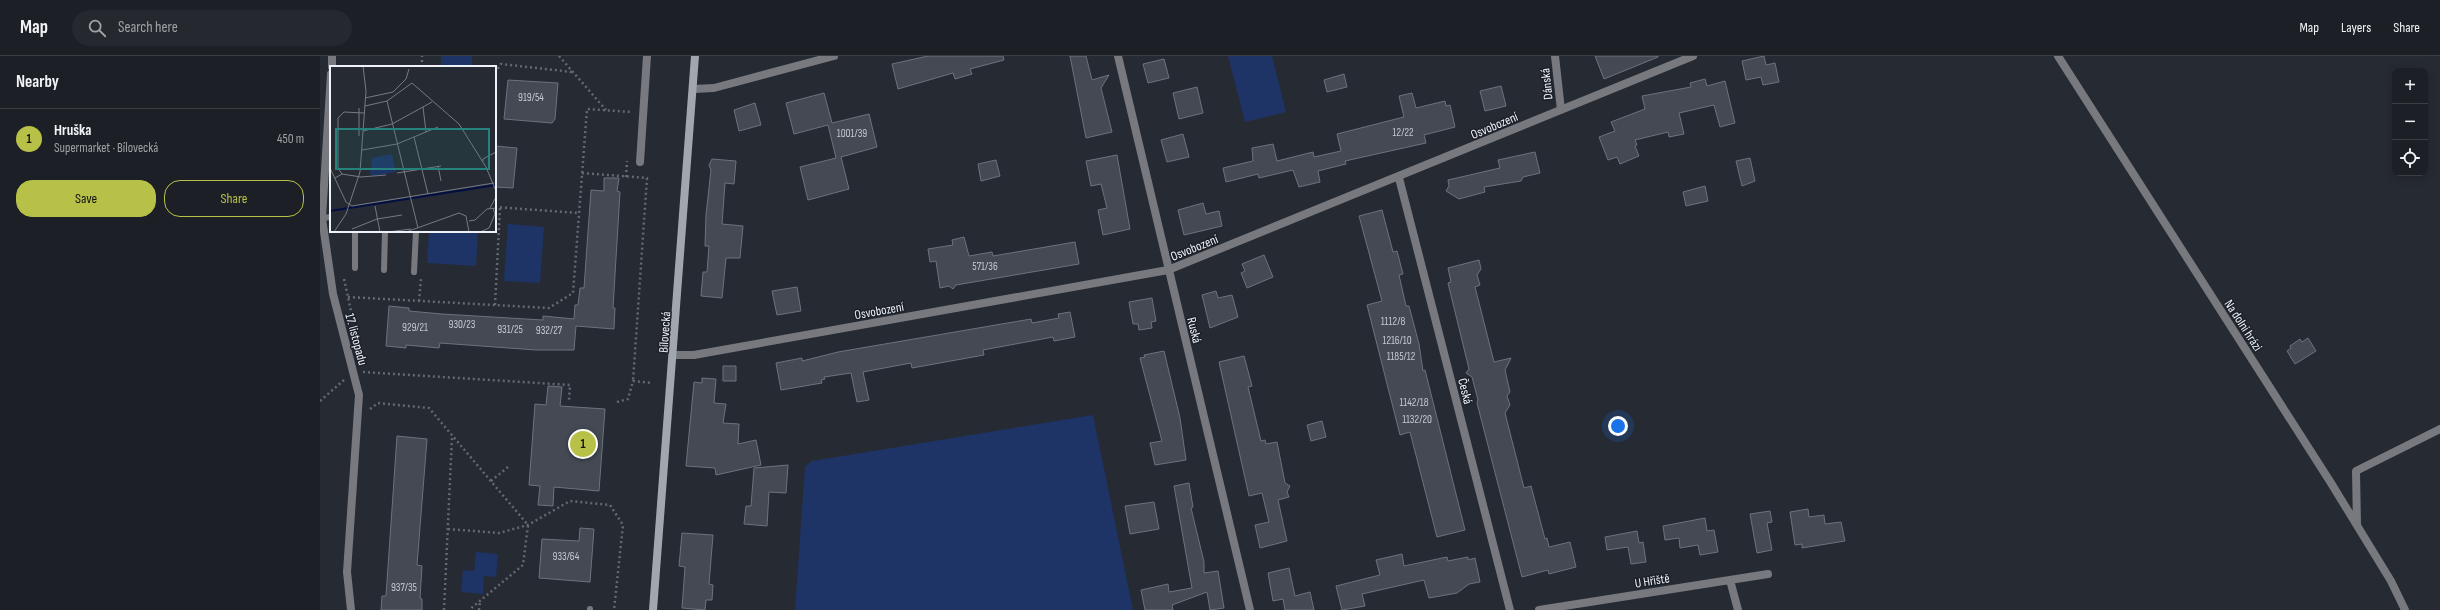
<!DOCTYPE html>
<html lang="en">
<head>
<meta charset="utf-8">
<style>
  body { margin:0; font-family:"Sofia Sans Condensed",sans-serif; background:#25282e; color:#f1f3f6 }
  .controls { position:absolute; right:12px; top:12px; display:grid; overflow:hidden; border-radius:8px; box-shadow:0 2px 10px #0003 }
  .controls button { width:36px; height:36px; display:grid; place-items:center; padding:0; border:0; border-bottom:1px solid #3a3e43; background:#1c2026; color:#f1f3f6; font:20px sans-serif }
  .you { position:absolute; left:1298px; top:370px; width:14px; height:14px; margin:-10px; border:3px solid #fff; border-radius:50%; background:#1a73e8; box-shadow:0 0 0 6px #1a73e833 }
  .badge { display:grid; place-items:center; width:26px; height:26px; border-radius:50%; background:#b7c148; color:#111; font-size:13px; font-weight:700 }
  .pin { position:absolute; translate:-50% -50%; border:2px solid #fff; box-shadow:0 1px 4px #0006 }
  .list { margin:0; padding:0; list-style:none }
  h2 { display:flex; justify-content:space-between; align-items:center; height:52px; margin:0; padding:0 16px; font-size:17px }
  h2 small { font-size:13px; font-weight:400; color:#a0a3a7 }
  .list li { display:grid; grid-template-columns:26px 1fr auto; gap:12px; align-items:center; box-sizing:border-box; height:60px; padding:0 16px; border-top:1px solid #3a3e43 }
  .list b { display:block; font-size:15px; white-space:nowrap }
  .list p { margin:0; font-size:13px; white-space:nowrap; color:#a0a3a7 }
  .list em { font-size:13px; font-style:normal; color:#a0a3a7 }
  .actions { display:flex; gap:8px; padding:12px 16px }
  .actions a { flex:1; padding:9px 0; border:1px solid #b7c148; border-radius:16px; text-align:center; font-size:14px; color:#b7c148 }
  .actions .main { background:#b7c148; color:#111 }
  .icon { flex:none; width:22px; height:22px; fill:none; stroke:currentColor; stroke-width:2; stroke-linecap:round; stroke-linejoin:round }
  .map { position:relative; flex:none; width:2120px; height:554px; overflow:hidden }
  header { display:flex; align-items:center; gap:24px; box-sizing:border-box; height:56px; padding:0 20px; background:#1c2026; border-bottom:1px solid #3a3e43 }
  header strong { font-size:19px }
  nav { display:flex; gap:22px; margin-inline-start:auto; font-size:14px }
  .search { width:280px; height:36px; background:#25282e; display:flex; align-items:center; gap:10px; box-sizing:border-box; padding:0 14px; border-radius:22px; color:#a0a3a7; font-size:15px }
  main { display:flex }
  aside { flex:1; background:#1c2026 }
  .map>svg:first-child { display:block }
  .green { fill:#1e3466 }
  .building { fill:#444953; stroke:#6d727d }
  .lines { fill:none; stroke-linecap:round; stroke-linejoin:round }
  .path { stroke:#656971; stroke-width:2.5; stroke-dasharray:2 3; stroke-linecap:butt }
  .lane { stroke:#77797e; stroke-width:6 }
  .street { stroke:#77797e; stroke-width:8 }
  .secondary { stroke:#a2a6ae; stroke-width:8 }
  .labels { text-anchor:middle; stroke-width:3; stroke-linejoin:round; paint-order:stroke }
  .number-label { font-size:11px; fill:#c4c8cf }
  .street-label { font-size:13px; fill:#eff2f8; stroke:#1c2029 }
  .inset-river { fill:none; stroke:#010f43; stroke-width:2 }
  .inset-road { fill:none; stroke:#767a82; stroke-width:1 }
  .view { fill:#25827c; fill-opacity:0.15; stroke:#25827c; stroke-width:2 }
  .inset-edge { fill:none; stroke:#eff2f8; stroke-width:2 }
</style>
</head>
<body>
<header>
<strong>Map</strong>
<div class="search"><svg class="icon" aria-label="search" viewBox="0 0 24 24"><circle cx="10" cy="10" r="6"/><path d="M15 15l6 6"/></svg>Search here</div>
<nav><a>Map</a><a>Layers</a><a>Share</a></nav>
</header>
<main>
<aside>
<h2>Nearby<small></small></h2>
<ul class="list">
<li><span class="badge">1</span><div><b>Hruška</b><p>Supermarket · Bílovecká</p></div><em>450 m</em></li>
</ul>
<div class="actions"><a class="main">Save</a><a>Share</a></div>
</aside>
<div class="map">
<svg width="2120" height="554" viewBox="0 0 2120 554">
  <rect width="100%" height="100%" fill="#262a33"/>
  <path class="green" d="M121 0H152V11H121Z
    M908 0H952L966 56 925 66Z
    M188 168 224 171 220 227 184 225Z
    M109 175H158L156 210 107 207Z
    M773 359 813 554H475L485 410 492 405Z
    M156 496 178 498 176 521 164 520 163 538 141 536 143 514 154 515Z"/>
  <path class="building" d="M608 0H683L684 4 650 13 652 18 635 23 633 17 578 33 572 8Z
    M750 0H766L772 24 789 19 781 32 792 76 766 82Z
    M1275 0H1338V1L1284 23Z
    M1444 0 1446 9 1455 7 1459 26 1443 29 1441 21 1426 24 1422 5Z
    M844 3 849 22 828 27 823 8Z
    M1024 18 1027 31 1007 36 1004 24Z
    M1385 23 1387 30 1405 25 1415 67 1400 71 1394 49 1359 57 1364 78 1349 81 1348 76 1315 84 1317 89 1315 90 1319 100 1300 108 1297 101 1288 104 1279 81 1295 75 1291 66 1325 53 1322 40 1371 31 1370 27Z
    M188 24 238 27 235 63 232 67 184 63Z
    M1181 30 1186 50 1165 55 1160 35Z
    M877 31 883 57 859 63 853 37Z
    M504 37 512 67 549 58 557 91 521 101 529 133 488 144 480 111 516 102 508 69 474 78 466 47Z
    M1092 37 1096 52 1125 45 1126 50 1130 49 1135 71 1104 79 1106 87 1025 105 1026 108 998 115 1000 126 979 131 973 114 939 122 938 118 906 126 903 112 933 105 932 92 953 88 957 105 993 96 994 101 1021 95 1017 78 1084 61 1079 40Z
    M435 47 441 69 419 75 414 54Z
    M863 78 869 101 847 106 841 84Z
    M175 90 197 92 193 132 175 131Z
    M1215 96 1220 117 1203 121 1201 125 1164 131 1165 136 1139 143 1126 135 1129 130 1128 124 1180 112 1178 104Z
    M797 99 810 173 783 179 778 154 787 152 781 128 771 130 766 105Z
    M1430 102 1435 125 1422 130 1416 105Z
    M392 103 416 105 414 128 405 127 402 168 423 170 420 202H406L402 242 381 240 383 216H387L389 190H385L386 159 391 114 389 109Z
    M676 104 680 120 661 125 658 108Z
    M284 122H299L297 135 300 136 293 252H295L294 273 256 270 254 294H216L120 287 119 292 86 289V292L66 290 69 250 89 252V255L122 258 223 264V260L254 263 255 249H258L260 232H264L271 134 284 135Z
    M1385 130 1388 145 1366 150 1363 136Z
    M883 147 886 158 899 155 902 170 864 179 858 154Z
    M1062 154 1073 196 1077 195 1083 218 1079 219 1086 250H1089L1099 288 1103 315 1105 314 1145 474 1117 481 1090 376 1080 379 1047 249 1062 245 1039 160Z
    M644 181 649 200 672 196 673 200 755 186 759 208 636 229 633 233 629 230 620 232 616 205 610 206 608 193 633 189 632 184Z
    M944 199 953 221 927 232 921 217 925 215 922 208Z
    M1159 204 1161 213 1157 219 1160 229 1155 231 1174 306 1191 302 1185 314 1190 336 1187 340 1190 349 1185 357 1204 432 1211 430 1225 483 1227 482 1229 491 1250 486 1256 511 1229 518 1228 514 1202 521 1157 347 1158 344 1152 321 1146 317 1149 313 1128 227 1131 226 1128 212Z
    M477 231 481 255 457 259 452 235Z
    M896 235 898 242 912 239 918 261 890 272 882 239Z
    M832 242 836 265 831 266 832 272 819 274 818 268H813L809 246Z
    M750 256 755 281 734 285 733 281 663 294 664 299 592 312 591 307 543 316 549 344 537 346 531 317 504 321 505 323 501 324 502 327 461 334 456 307 482 302V305L518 296 711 263 712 267 739 262 738 258Z
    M1988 282 1996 295 1975 308 1967 295 1971 292 1970 290 1980 283 1982 286Z
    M844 295 860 362 866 404 835 409 830 387 842 385 820 302 825 301 824 299Z
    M924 300 932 330 928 331 941 385 945 384 946 388 957 386 965 427 970 430 967 436 969 441 958 444 967 485 940 492 935 469 949 466 942 437 929 440 899 306Z
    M403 310H416V325H403Z
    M382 322 396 323 394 347 406 348 403 367 419 368 418 388 436 384 441 409 396 419 395 412 366 410 374 326 382 327Z
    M228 330 242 331 240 350 285 353 279 435 234 431 233 450 218 449 220 430 209 429 215 348 226 349Z
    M1002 365 1006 381 991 385 987 369Z
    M77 380 107 383 97 509 102 510 100 542 102 543V554H61L62 540H66Z
    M468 409 466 437 449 436 447 470 424 468 426 450H431L434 412Z
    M869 427 873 451 871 452 884 506V517L898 515 904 552 890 554 887 536 852 549 853 554H825L821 534 848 528 849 536 872 532 854 430Z
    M834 446 839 473 810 478 805 450Z
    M1488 453 1489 461 1504 459 1505 468 1521 466 1525 485 1482 492V488L1475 489 1470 456Z
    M1450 455 1452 466 1447 467 1452 494 1437 497 1430 458Z
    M1385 462 1387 475 1394 474 1398 496 1380 499 1378 489 1360 492 1359 482 1345 484 1343 470Z
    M260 472 274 473 270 526 219 522 222 483 259 485Z
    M1317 475 1319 487 1323 486 1326 506 1311 508 1308 491 1287 494 1285 481Z
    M362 477 393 479 389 528 393 529 392 544H386L385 554 362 552 365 511 359 510Z
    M1082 498 1084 510 1127 501 1128 505 1148 501V504L1155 502 1160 526 1149 528 1137 537 1109 542 1104 524 1042 538 1045 550 1022 554 1016 530 1060 519 1056 504Z
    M969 512 975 540 990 536 994 554H965L963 543 953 545 948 517Z"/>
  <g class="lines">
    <path class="path" d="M239 0 286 54
      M102 11V0
      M175 17 181 8 252 16
      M262 117 327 122 313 325
      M306 121 307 105
      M175 151 259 157
      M24 223 31 255
      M28 241 229 252 253 237 267 53 312 56
      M99 245 101 223
      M175 249 180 152
      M43 316 250 329 249 344
      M0 345 24 324
      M297 346 308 343 313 325 332 327
      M50 353 58 347 109 352 208 469 203 509 149 554
      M171 425 188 411
      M128 473 179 477 208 469 250 445 290 449 303 469 294 554
      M124 554 132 381
      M159 554 160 545"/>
    <path class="lane" d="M2 162 11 161
      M35 175V212
      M64 214 65 175
      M94 216 96 175
      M270 554V553"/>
    <path class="street" d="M798 0 930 554
      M1235 0 1241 54
      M1738 0 2011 427 2071 525 2085 554
      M12 11V0
      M11 18 2 162 13 238 39 339 27 516 31 554
      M374 33 394 32 514 0
      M320 106 327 0
      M1079 122 1190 554
      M354 299H374L848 214 1373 0
      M2037 469 2036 415 2120 373
      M1410 524 1418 554
      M1219 554 1448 518"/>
    <path class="secondary" d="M333 554 375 0"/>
  </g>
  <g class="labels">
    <g class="number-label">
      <text x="211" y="45">919/54</text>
      <text x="1083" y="80">12/22</text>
      <text x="532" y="81">1001/39</text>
      <text x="665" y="214">571/36</text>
      <text x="1073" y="269">1112/8</text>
      <text x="142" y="272">930/23</text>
      <text x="95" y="275">929/21</text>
      <text x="190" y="277">931/25</text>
      <text x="229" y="278">932/27</text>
      <text x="1077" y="288">1216/10</text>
      <text x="1081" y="304">1185/12</text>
      <text x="1094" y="350">1142/18</text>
      <text x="1097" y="367">1132/20</text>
      <text x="246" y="504">933/64</text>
      <text x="84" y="535">937/35</text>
    </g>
    <g class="street-label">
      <text transform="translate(1226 28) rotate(-96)" y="5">Dánská</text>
      <text transform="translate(1174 69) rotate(-23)" y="5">Osvobození</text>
      <text transform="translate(874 191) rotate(-22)" y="5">Osvobození</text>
      <text transform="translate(559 254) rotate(-10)" y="5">Osvobození</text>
      <text transform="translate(1924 269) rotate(57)" y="5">Na dolni hrázi</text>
      <text transform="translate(875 274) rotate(76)" y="5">Ruská</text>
      <text transform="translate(344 276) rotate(-86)" y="5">Bílovecká</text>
      <text transform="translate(37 283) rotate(75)" y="5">17. listopadu</text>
      <text transform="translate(1146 335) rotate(76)" y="5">Česká</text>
      <text transform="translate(1332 524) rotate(-9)" y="5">U Hřiště</text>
    </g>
  </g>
  <g transform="translate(10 10)">
    <rect width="166" height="166" fill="#262a33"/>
    <path d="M62 88 66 106 43 110 40 107 42 92Z" fill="#1e3466"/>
    <path class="inset-river" d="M0 145 166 119"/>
    <path class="inset-road" d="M35 32 63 26 76 13 79 3M57 35 88 162M35 40 57 35 82 17 129 58 156 101 166 125M93 41 96 66M29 42V70M33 65 62 58 102 36M84 71 98 128M32 84 67 78 108 61M153 95V93L166 86M108 100 111 115M0 102 16 136 22 140 164 117M67 107 111 100M12 108 8 102V52L14 46 34 47M5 112 12 108 31 111 56 109M45 140 50 166M160 142 166 131M139 155 145 154 157 143 166 142M22 163 47 153 72 149M4 166 16 148 30 106 36 25 33 0M58 166 81 163M76 166 129 147 136 150 139 166M150 166 159 162 165 148 163 142"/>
    <path class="view" d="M6 63H159V103H6Z"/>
    <rect width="166" height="166" class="inset-edge"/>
  </g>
</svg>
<div class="controls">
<button>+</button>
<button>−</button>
<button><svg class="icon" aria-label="locate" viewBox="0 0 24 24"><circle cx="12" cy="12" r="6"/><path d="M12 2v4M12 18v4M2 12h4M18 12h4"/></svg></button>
</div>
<div class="you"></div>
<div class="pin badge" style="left:263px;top:388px">1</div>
</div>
</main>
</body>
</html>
